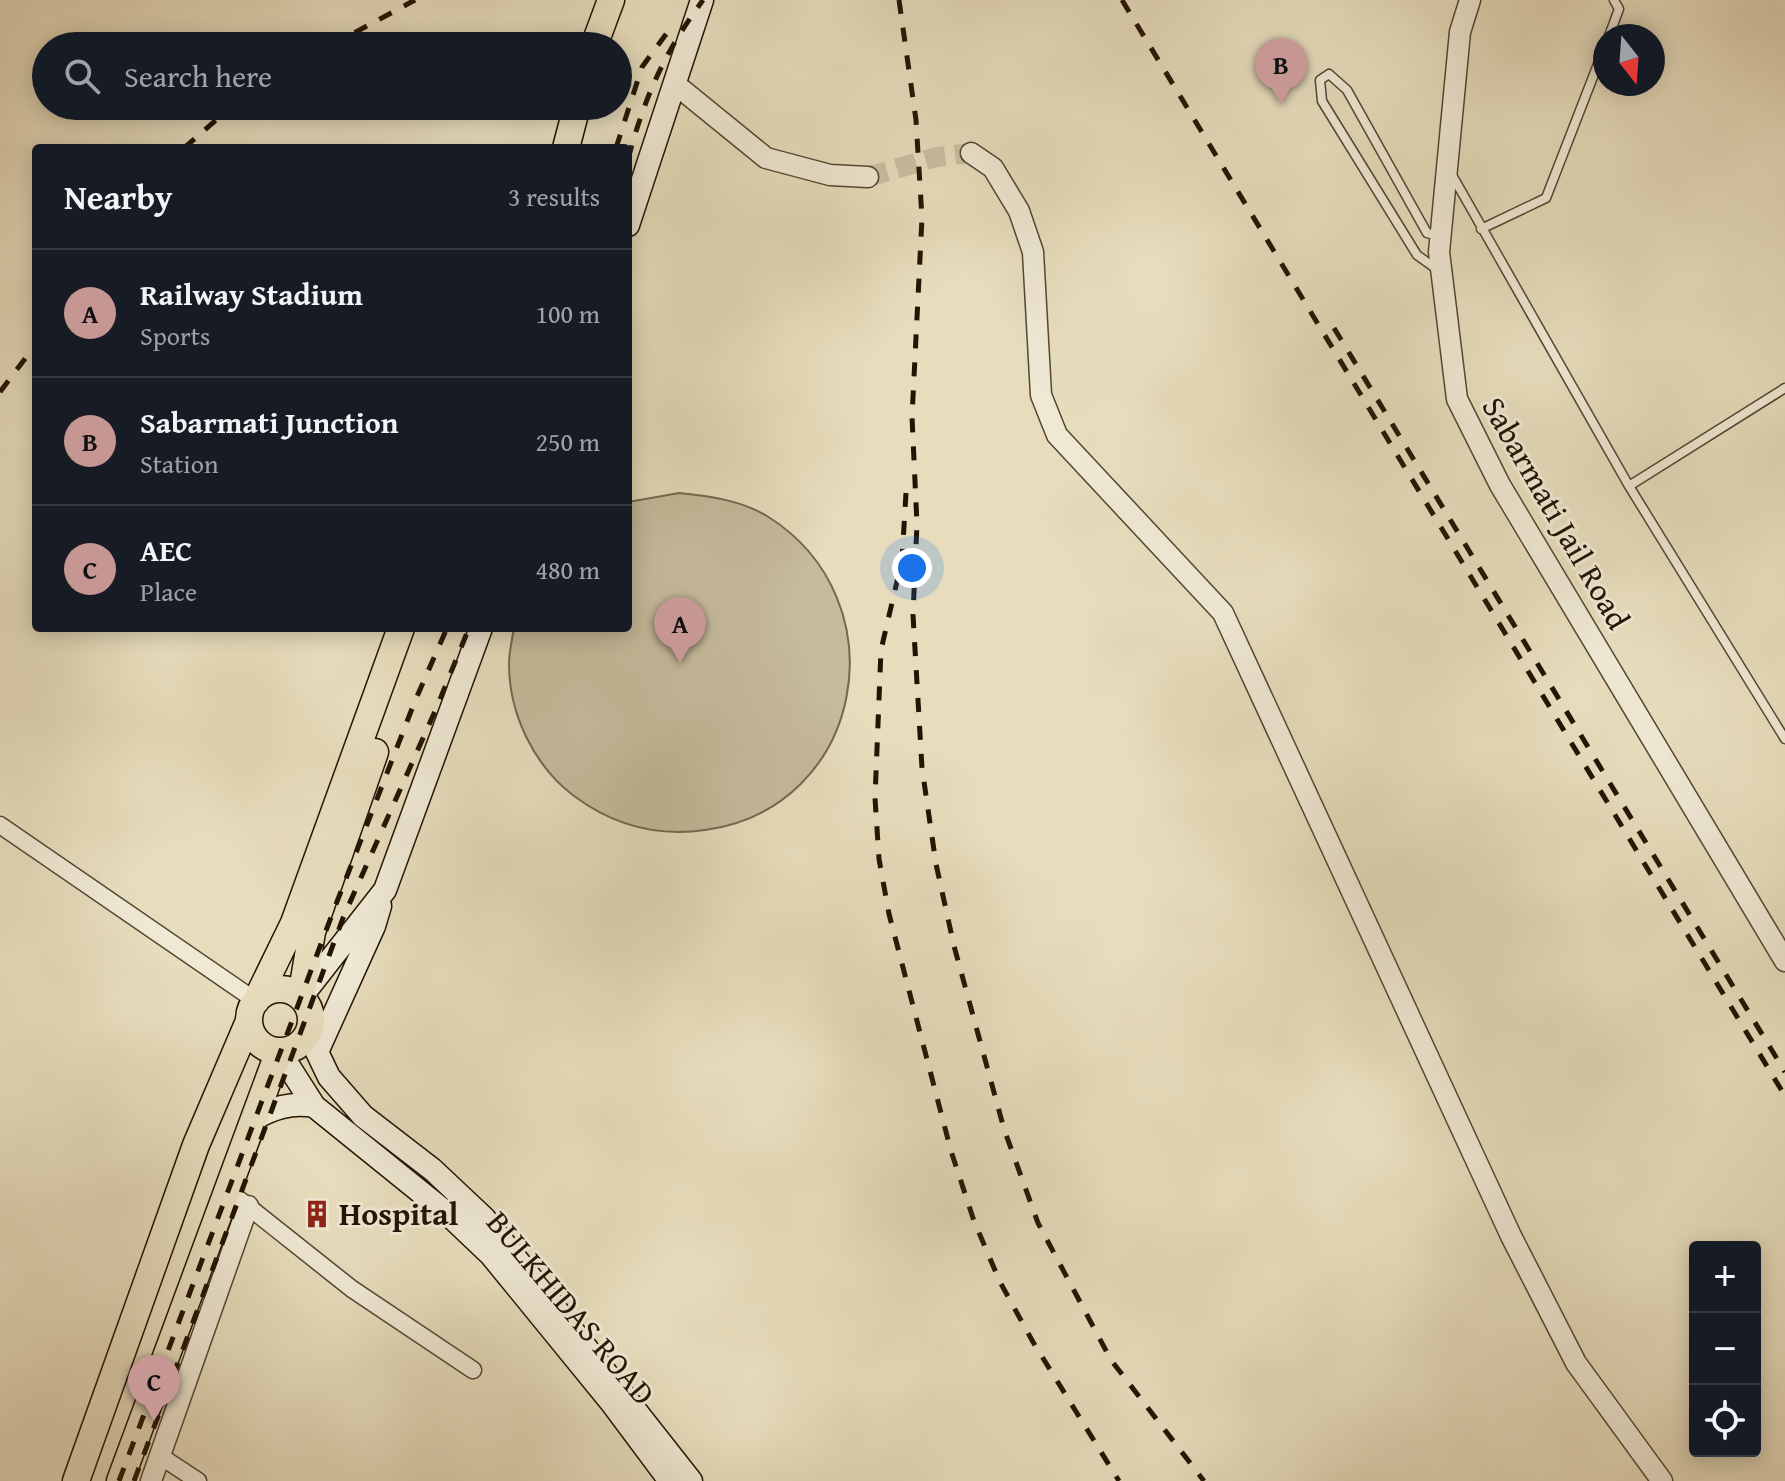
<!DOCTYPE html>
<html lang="en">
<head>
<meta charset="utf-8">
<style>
  body { margin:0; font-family:"Gentium Book Plus",serif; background:#20242c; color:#f1f3f6 }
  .controls { position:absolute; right:24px; bottom:24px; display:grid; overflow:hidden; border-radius:8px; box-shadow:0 4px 20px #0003 }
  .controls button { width:72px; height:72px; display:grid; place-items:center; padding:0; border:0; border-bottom:2px solid #363941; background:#171b24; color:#f1f3f6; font:40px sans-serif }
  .compass { position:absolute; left:1593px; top:24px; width:72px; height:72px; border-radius:50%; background:#171b24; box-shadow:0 4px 20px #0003; rotate:163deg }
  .you { position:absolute; left:912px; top:568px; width:28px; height:28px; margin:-20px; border:6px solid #fff; border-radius:50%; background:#1a73e8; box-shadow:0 0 0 12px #1a73e833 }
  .badge { display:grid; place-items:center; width:52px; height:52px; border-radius:50%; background:#c59692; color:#111; font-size:26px; font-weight:700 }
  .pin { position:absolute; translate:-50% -66px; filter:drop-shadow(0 2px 4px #0008) }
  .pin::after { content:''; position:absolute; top:42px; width:28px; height:24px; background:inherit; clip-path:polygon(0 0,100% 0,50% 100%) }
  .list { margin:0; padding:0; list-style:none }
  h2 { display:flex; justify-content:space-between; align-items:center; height:104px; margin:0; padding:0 32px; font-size:34px }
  h2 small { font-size:26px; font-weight:400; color:#9ea1a6 }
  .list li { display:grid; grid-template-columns:52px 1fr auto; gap:24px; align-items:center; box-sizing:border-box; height:128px; padding:0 32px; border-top:2px solid #363941 }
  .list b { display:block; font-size:30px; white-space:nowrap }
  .list p { margin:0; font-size:26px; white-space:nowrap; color:#9ea1a6 }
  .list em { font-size:26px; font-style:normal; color:#9ea1a6 }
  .icon { flex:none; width:44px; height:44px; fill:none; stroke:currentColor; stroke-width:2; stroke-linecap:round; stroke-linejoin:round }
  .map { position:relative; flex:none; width:1785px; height:1481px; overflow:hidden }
  .search { position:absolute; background:#171b24; box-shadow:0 4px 20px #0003; left:32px; top:32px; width:600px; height:88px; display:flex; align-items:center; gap:20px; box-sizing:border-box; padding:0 28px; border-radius:44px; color:#9ea1a6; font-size:30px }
  .panel { position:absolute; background:#171b24; box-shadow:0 4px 20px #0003; left:32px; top:144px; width:600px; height:488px; border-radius:8px }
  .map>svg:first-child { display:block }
  .green { fill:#c6bb9d; stroke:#746850; stroke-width:2 }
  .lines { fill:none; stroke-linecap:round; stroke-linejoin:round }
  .tertiary-tunnel { stroke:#c9bfa1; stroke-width:20; stroke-dasharray:20 10; stroke-linecap:butt }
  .service-casing { stroke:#534632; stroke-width:11 }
  .minor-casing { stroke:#534632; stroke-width:19 }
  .tertiary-casing { stroke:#534632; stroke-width:23 }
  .secondary-casing { stroke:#221403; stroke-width:25 }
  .primary-casing { stroke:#221403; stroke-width:29 }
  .service { stroke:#efe9d4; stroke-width:8 }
  .minor { stroke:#efe9d4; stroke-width:16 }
  .tertiary { stroke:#efe9d4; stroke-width:20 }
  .secondary { stroke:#efe9d4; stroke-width:22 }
  .primary { stroke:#e7ddbd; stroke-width:26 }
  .rail { stroke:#221403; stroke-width:5; stroke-dasharray:14 14; stroke-linecap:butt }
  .labels { text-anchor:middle; stroke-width:6; stroke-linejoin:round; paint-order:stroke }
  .street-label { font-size:32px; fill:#221403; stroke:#efe9d4 }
  .poi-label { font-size:32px; font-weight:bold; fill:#221403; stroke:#efe9d4; text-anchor:start }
</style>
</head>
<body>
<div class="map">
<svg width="1785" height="1481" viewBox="0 0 1785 1481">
  <rect width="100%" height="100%" fill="#e7ddbd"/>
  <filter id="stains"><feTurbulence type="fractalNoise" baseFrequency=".0025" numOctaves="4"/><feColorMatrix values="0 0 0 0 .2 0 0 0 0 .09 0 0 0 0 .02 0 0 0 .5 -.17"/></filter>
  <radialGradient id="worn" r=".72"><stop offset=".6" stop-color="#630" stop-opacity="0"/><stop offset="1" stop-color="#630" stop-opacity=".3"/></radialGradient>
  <path class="green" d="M679 493C709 496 740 500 767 516 902 600 865 808 705 830 657 837 613 825 574 796 534 766 509 714 509 664 509 652 512 640 514 628H628V502Z"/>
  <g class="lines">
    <path class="tertiary-tunnel" d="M868 177 936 157 971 153"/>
    <defs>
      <path id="service" d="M1609 36 1619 9 1614 0
        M1452 175 1629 486 1785 739
        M1481 229 1546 198 1605 46
        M1438 270 1417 255 1322 101 1320 80 1329 74 1347 90 1427 233 1439 236
        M1629 486 1785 388"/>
      <path id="minor" d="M0 825 256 1001
        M226 1189 352 1289 473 1370
        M160 1456 198 1481"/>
      <path id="tertiary" d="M1470 0 1460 32 1439 252 1457 399 1500 485 1785 961
        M675 84 766 158 830 175 868 177
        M971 153 993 168 1019 211 1033 252 1041 395 1057 435 1223 613 1511 1236 1576 1363 1662 1481
        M151 1481 248 1206"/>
      <path id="secondary" d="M628 225 702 0
        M301 997 385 890 481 628
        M311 1021 317 1052 329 1077 363 1116 433 1170 484 1218 691 1481
        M279 1051 314 1106 449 1215 491 1255 611 1402 670 1481
        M317 1052 374 926 380 906
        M252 1120C272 1108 291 1102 314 1106"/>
      <path id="primary" d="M594 46 611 0
        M566 148 577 106
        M249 1020a31 31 0 1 1 62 0a31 31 0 1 1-62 0Z
        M301 997 312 932 375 752
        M256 1001 294 923 401 628
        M76 1481 196 1145 249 1021
        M120 1481 279 1051"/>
    </defs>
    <use href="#service" class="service-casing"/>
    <use href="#minor" class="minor-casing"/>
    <use href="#tertiary" class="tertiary-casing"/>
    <use href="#secondary" class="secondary-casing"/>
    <use href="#primary" class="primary-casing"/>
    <use href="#service" class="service"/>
    <use href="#minor" class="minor"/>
    <use href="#tertiary" class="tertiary"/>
    <use href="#secondary" class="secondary"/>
    <use href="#primary" class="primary"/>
    <path class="rail" d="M899 0 916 120 922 218 912 417 917 524 913 615 922 768 936 864 954 946 1004 1129 1038 1223 1111 1360 1204 1481
      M1122 0 1785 1096
      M330 46 415 0
      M184 148 232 106
      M616 148 642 67 672 26
      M628 159C645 96 664 53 703 0
      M1334 328 1785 1072
      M0 392 36 344
      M906 493 902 560 881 650 875 798 879 859 889 914 951 1151 974 1221 1000 1282 1033 1342 1119 1481
      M119 1481 333 912 415 701 447 628
      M134 1481 343 918 436 709 469 628"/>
  </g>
  <defs>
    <symbol id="building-bare" viewBox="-9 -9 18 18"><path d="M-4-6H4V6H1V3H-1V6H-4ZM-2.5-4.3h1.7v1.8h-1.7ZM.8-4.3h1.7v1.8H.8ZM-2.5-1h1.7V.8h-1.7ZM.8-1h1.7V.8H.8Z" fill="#8f2418" stroke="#efe9d4" stroke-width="2.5" paint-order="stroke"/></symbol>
  </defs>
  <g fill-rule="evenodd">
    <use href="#building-bare" x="297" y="1194" width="40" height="40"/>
  </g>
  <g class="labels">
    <g class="street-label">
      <text transform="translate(1556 513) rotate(60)" y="11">Sabarmati Jail Road</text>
      <text transform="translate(571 1308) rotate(50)" y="11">BULKHIDAS ROAD</text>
    </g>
    <g class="poi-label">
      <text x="339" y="1225">Hospital</text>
    </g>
  </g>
  <rect width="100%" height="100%" filter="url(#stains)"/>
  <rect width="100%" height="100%" fill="url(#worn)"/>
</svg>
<div class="controls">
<button>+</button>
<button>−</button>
<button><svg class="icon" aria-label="locate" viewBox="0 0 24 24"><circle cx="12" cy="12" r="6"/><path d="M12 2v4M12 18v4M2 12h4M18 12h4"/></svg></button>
</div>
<svg class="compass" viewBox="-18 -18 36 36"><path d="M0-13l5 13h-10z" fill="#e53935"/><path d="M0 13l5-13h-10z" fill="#9ea1a6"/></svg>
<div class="you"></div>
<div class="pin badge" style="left:680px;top:663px">A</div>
<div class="pin badge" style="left:1281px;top:104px">B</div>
<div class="pin badge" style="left:154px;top:1421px">C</div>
<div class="search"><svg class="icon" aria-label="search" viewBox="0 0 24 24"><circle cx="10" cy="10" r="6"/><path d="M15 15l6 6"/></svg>Search here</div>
<section class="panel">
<h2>Nearby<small>3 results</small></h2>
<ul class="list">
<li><span class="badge">A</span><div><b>Railway Stadium</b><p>Sports</p></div><em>100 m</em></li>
<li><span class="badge">B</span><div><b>Sabarmati Junction</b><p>Station</p></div><em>250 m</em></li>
<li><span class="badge">C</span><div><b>AEC</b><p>Place</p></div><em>480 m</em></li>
</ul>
</section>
</div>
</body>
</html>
